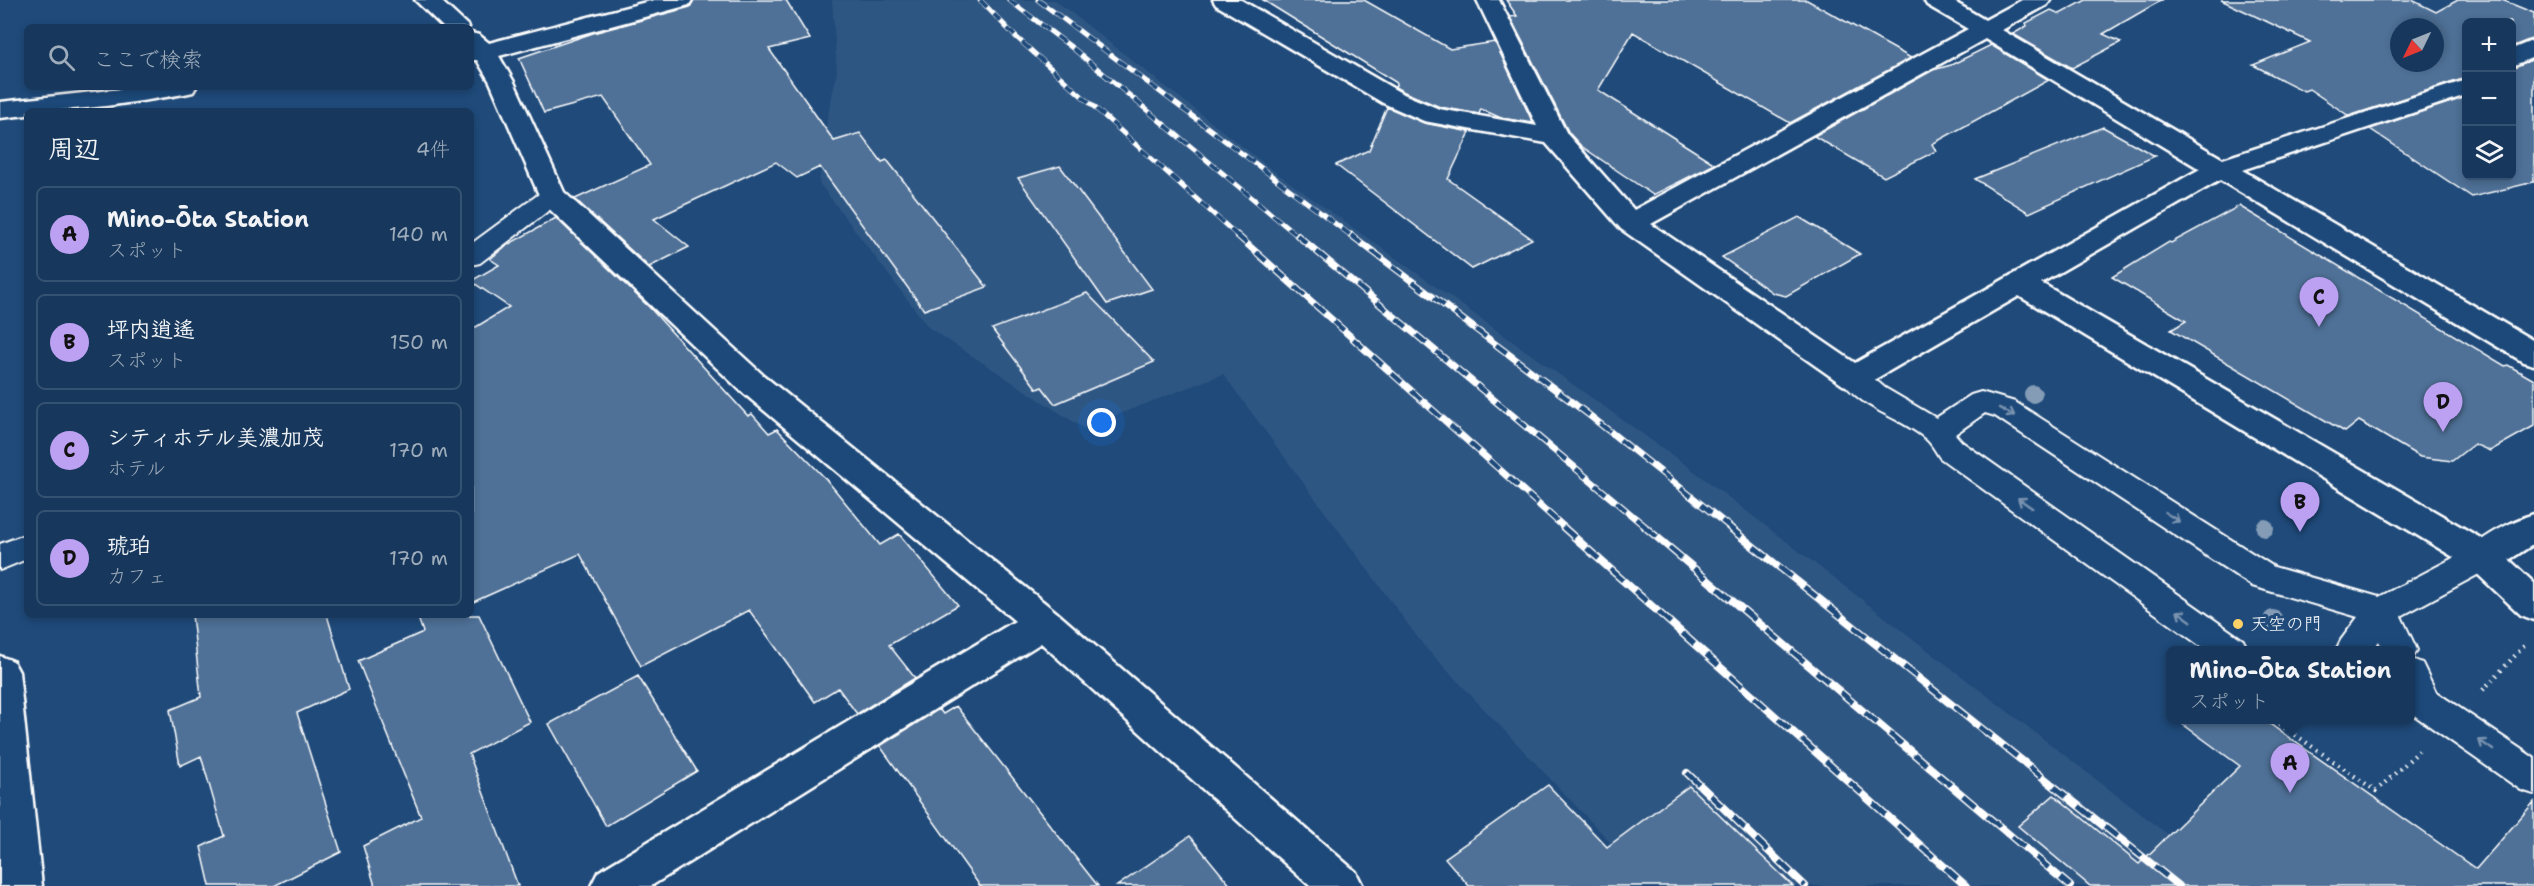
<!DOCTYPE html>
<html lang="ja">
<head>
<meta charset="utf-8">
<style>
  body { margin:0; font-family:"Shantell Sans","Klee One",sans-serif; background:#203f62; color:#f1f3f6 }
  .controls { position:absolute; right:18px; top:18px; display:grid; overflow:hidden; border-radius:9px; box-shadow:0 3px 9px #0003 }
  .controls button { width:54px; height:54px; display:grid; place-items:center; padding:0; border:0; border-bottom:2px solid #365272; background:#17385c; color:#f1f3f6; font:30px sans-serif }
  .compass { position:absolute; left:2390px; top:18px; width:54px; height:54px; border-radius:50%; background:#17385c; box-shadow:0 3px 9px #0003; rotate:227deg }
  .you { position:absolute; left:1102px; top:423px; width:21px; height:21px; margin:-15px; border:4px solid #fff; border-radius:50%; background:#1a73e8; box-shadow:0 0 0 9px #1a73e833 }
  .badge { display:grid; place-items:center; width:39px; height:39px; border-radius:50%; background:#bca0f2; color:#111; font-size:20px; font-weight:700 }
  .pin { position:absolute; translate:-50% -50px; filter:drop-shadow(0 2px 3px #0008) }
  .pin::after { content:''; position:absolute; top:32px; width:21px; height:18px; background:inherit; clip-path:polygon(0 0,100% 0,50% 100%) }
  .popup { position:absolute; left:2166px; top:646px; width:249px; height:78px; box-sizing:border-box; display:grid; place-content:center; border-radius:9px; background:#17385c; filter:drop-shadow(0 2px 4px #0005); font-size:20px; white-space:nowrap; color:#9eacbb }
  .popup b { font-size:22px; color:#f1f3f6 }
  .popup::after { content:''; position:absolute; left:50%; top:100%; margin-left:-12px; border:12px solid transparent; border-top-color:#17385c }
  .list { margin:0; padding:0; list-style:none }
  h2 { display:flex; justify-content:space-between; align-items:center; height:78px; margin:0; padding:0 24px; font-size:26px }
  h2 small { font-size:20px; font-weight:400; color:#9eacbb }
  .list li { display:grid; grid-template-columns:39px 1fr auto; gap:18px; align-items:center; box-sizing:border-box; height:96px; margin:0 12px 12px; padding:0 12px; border:2px solid #365272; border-radius:9px }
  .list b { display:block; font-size:22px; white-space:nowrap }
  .list p { margin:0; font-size:20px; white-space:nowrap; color:#9eacbb }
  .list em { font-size:20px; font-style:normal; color:#9eacbb }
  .icon { flex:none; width:33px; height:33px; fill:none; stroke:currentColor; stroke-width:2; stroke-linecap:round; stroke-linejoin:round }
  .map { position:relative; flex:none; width:2534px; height:886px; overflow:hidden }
  .search { position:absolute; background:#17385c; box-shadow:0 3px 9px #0003; left:24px; top:24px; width:450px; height:66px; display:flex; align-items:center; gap:15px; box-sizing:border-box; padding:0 21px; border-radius:9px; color:#9eacbb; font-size:22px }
  .panel { position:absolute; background:#17385c; box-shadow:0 3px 9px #0003; left:24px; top:108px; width:450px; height:510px; border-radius:9px }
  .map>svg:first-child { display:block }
  .built { fill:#2e5683 }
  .building { fill:#507197; stroke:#fff; stroke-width:1.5; fill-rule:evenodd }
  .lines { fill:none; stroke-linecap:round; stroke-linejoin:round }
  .service-casing { stroke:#fff; stroke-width:4 }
  .minor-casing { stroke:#fff; stroke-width:5 }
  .tertiary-casing { stroke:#fff; stroke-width:5 }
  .path { stroke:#fff; stroke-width:4.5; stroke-dasharray:1.5 5; stroke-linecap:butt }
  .service { fill:#1f4a7a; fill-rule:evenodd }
  .minor { fill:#1f4a7a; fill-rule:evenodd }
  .tertiary { fill:#1f4a7a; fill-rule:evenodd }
  .rail-far2-casing { stroke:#fff; stroke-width:5 }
  .rail-far1-casing { stroke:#fff; stroke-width:7 }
  .rail-casing { stroke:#fff; stroke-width:8 }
  .rail-far2 { stroke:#1f4a7a; stroke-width:4; stroke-dasharray:10; stroke-linecap:butt }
  .rail-far1 { stroke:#1f4a7a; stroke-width:4.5; stroke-dasharray:13; stroke-linecap:butt }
  .rail { stroke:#1f4a7a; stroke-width:5; stroke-dasharray:16; stroke-linecap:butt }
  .tree { fill:#859cb6 }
  .oneway { stroke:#7992af }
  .poi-dot { fill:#ffd166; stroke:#1f4a7a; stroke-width:2 }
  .labels { text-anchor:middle; stroke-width:6; stroke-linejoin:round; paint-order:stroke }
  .poi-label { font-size:18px; fill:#fff; stroke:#1f4a7a; text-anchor:start }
</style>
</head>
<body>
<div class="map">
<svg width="2534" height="886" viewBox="0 0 2534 886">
  <rect width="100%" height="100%" fill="#1f4a7a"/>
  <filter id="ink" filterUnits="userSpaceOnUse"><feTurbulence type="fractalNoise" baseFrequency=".0167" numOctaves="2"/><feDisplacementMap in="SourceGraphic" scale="12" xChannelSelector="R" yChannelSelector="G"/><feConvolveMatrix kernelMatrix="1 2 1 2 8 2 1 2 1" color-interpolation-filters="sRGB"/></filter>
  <g filter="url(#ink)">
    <path class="built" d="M832 0H1055L1275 172 1693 470 2235 886H1652L1424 646 1223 374 1083 428 929 328 819 183 827 120 837 72Z"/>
    <path class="building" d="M694 0H786L810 39 769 49 834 141 860 133 882 162 887 160 987 287 924 310 820 167 797 178 776 162 654 219 689 247 649 267 575 199 650 165 603 97 544 113 519 58 593 33 690 7Z
      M1263 0H1364L1450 49 1495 42 1533 123 1501 118 1481 109 1479 114 1440 107 1402 91 1395 87 1397 83Z
      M1506 0H1807L1911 58 1790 123 1633 32 1598 90 1715 164 1653 195 1581 146 1569 133 1510 17 1517 16Z
      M2086 0H2162L2103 34 2121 42 2072 68 2013 34 2027 26 2026 23 2051 10 2060 14Z
      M2221 0H2412L2436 12 2458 0H2502L2534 13V38L2511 47V22H2466V78L2349 116 2309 89 2304 91 2253 65 2310 42ZM2399 27H2435V63H2399Z
      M1991 45 2049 80 1932 144 1936 151 1884 177 1814 136 1933 70 1951 65Z
      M2534 59V182L2472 197 2370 129 2466 97V176H2511V68Z
      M1387 107 1424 123 1470 132 1448 179 1532 239 1472 269 1336 165 1369 150Z
      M2103 127 2155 156 2029 213 1975 179Z
      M1060 166 1152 289 1107 304 1018 178Z
      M2239 206 2505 366 2508 365 2534 380V426L2490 451 2474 444 2452 461 2420 457 2359 421 2345 432 2171 330 2186 321 2112 277 2169 242 2171 243Z
      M1799 217 1860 254 1786 296 1773 293 1722 257Z
      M556 218 650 308 748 416 752 414 769 433 777 429 826 479 880 545 899 534 958 605 889 645 915 678 857 714 838 688 815 702 749 610 641 666 580 554 471 603V330L509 307 471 281 499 265 490 259 507 245Z
      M1087 293 1154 362 1055 404 1042 387 1037 389 992 329Z
      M192 615H327L349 689 297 713 341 852 274 886H210L201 847 224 836 201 756 180 766 170 710 201 697Z
      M417 615H479L530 722 469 754 518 886H375L363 846 421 817 358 661 423 632Z
      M638 676 697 771 606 826 549 724Z
      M956 706 1098 886H980L880 746 939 709 943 714Z
      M2177 720H2264L2476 869 2534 802V886H2090L2018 826 2054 795 2139 864 2240 766Z
      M1548 785 1607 847 1689 786 1793 886H1469L1445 858Z
      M1190 836 1231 886H1117Z"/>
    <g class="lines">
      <defs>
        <path id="service" d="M552 189 561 191 564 196 561 201 480 263 471 265V244L543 191Z
          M1854 367 1864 370 1885 388 1936 418 1971 395 1981 392 2015 402 2274 567 2379 597 2472 548 2483 544 2494 548 2499 557 2494 566 2401 616 2417 650 2412 659 2422 663 2436 692 2534 758V794L2521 790 2411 713 2410 650H2383L2379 641 2372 650H2336L2341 640 2358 617 2252 586 1995 416 1985 413 1955 434 1962 442 2243 640 2248 650H2206L1940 458C1936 452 1932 444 1926 439 1899 416 1859 409 1840 377L1844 370Z
          M27 534V559L0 570V544Z"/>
        <path id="minor" d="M415 0H440L469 27H443Z
          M654 0H692L689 5 499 56 514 82 564 192 763 375 1056 612 1356 872 1363 886H1310L1041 643 651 886H591L598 872 1015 621 741 391 542 202 490 82 477 60H471V33L479 35 489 43Z
          M1213 0H1241L1401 93 1439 109 1537 126 1477 0H1499L1567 134 1634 210 1968 29 1927 5 1924 0H1951L1985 20 2022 0H2050L2047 5 2002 30 2223 159 2466 80V95L2242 170 2534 341V365L2523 362 2220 180 2041 283 2496 547 2534 583V620L2521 615 2470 567 2019 296 1865 385 1854 388 1843 385 1621 229 1546 143 1424 121 1383 103 1216 5ZM1985 39 2200 169 1855 363 1651 224Z
          M2534 40V57L2512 66V49Z
          M140 87H196L193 92 184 94C132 103 80 111 27 111V115L0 118V102Z"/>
        <path id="tertiary" d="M2534 514V544C2514 556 2494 574 2470 567L2465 557C2475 539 2514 520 2534 514Z
          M0 656 13 661 19 672 42 886H0Z"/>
      </defs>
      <use href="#service" class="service-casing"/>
      <use href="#minor" class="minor-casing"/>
      <use href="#tertiary" class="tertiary-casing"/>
      <path class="path" d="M2483 690 2525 645
        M2274 720 2376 791 2419 751"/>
      <use href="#service" class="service"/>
      <use href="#minor" class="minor"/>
      <use href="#tertiary" class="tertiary"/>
      <defs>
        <path id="rail-far2" d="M980 0 1015 36 1239 237
          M1009 0 1075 50 1299 237
          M1038 0 1353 237"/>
        <path id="rail-far1" d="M1237 235 1565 528
          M1297 235 1647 528
          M1351 235 1589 415 1731 528"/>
        <path id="rail" d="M1563 527 1966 886
          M1645 527 2070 886
          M1729 527 2179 886
          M1687 773 1805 886"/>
      </defs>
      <use href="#rail-far2" class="rail-far2-casing"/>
      <use href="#rail-far1" class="rail-far1-casing"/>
      <use href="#rail" class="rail-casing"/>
      <use href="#rail-far2" class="rail-far2"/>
      <use href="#rail-far1" class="rail-far1"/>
      <use href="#rail" class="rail"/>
    </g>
    <g class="tree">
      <circle cx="2033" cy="394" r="9"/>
      <circle cx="2265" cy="528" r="9"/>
      <circle cx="2273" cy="620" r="10"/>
    </g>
    <defs><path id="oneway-shaft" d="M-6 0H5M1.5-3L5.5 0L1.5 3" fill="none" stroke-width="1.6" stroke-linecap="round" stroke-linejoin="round" transform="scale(1.5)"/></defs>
    <g class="oneway">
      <use href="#oneway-shaft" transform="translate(2007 412) rotate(27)"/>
      <use href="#oneway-shaft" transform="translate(2025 503) rotate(-145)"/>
      <use href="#oneway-shaft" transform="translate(2172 517) rotate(33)"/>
      <use href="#oneway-shaft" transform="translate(2184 616) rotate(-144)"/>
      <use href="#oneway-shaft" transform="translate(2486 745) rotate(-145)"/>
    </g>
  </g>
  <circle class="poi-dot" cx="2238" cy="624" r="6"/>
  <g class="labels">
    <g class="poi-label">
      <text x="2250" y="630">天空の門</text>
    </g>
  </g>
</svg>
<div class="controls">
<button>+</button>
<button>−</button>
<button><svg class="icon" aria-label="layers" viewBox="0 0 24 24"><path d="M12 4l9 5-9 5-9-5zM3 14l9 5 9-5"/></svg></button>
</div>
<svg class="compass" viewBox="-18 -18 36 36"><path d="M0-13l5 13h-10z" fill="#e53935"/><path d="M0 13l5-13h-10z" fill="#9eacbb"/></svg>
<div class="you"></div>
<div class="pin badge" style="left:2290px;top:793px">A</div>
<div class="popup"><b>Mino-Ōta Station</b>スポット</div>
<div class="pin badge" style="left:2300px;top:532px">B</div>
<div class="pin badge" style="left:2319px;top:327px">C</div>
<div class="pin badge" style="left:2443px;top:432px">D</div>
<div class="search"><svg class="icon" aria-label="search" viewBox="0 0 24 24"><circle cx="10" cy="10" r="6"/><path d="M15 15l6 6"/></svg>ここで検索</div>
<section class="panel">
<h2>周辺<small>4件</small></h2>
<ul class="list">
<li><span class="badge">A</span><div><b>Mino-Ōta Station</b><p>スポット</p></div><em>140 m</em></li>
<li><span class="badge">B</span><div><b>坪内逍遙</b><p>スポット</p></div><em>150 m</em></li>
<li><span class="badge">C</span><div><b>シティホテル美濃加茂</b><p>ホテル</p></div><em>170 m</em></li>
<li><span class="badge">D</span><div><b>琥珀</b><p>カフェ</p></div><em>170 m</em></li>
</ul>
</section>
</div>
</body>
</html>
